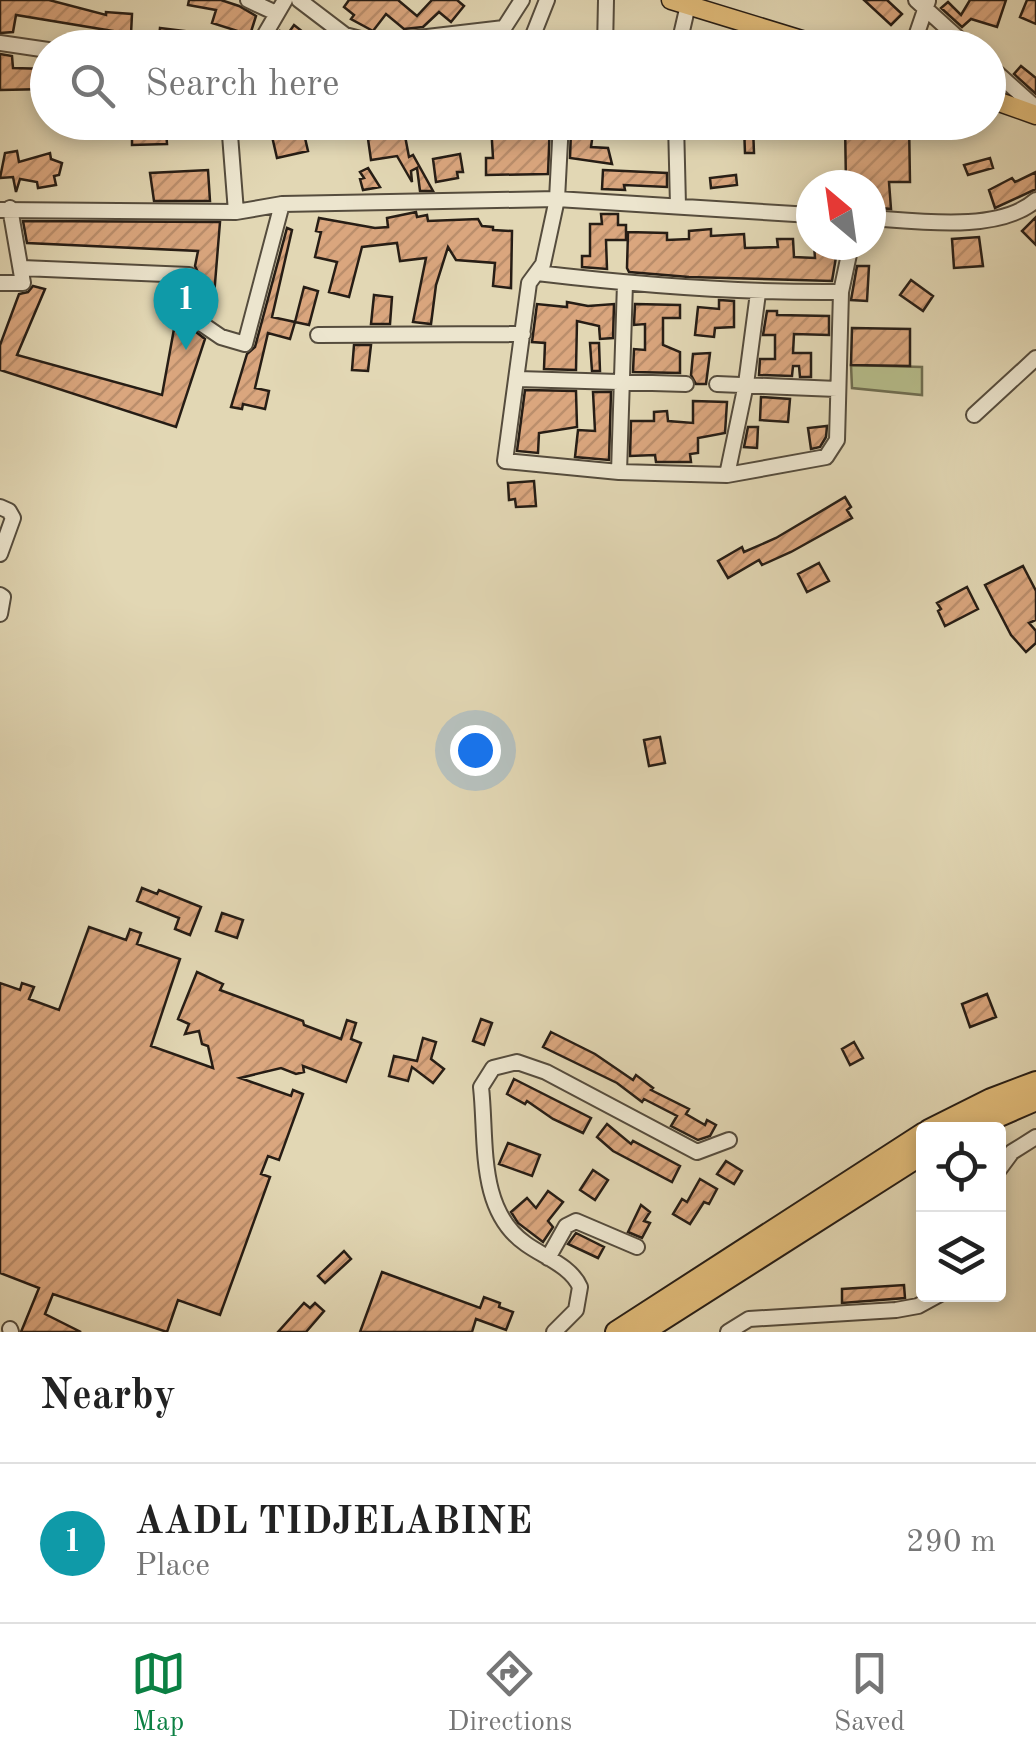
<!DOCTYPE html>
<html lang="en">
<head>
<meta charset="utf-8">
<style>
  body { margin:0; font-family:"Old Standard TT",serif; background:#f6f6f6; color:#222 }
  .controls { position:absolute; right:30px; bottom:30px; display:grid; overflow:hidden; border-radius:10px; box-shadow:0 5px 15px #0003 }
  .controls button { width:90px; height:90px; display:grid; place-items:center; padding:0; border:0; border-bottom:2px solid #e0e0e0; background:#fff; color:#222; font:50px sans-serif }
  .compass { position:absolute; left:796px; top:170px; width:90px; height:90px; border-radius:50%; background:#fff; box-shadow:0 5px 15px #0003; rotate:331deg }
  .you { position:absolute; left:475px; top:750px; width:35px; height:35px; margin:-25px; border:8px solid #fff; border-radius:50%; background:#1a73e8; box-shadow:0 0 0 15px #1a73e833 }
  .badge { display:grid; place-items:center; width:65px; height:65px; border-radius:50%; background:#0b8043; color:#fff; font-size:32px; font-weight:700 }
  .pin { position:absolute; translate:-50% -82px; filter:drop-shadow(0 2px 5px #0008) }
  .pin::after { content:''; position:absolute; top:52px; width:35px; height:30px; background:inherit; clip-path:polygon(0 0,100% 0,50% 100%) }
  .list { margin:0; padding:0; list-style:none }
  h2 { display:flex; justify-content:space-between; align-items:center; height:130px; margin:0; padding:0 40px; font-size:42px }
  h2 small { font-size:32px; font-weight:400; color:#767676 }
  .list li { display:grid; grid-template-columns:65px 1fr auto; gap:30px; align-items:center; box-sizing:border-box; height:160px; padding:0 40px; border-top:2px solid #e0e0e0 }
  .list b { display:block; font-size:38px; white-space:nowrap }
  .list p { margin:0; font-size:32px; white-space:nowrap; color:#767676 }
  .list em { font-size:32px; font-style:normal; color:#767676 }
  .icon { flex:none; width:55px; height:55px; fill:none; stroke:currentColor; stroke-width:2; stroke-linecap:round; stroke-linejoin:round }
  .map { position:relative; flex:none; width:1036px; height:1332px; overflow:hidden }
  .search { position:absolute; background:#fff; box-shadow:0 5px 15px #0003; left:30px; right:30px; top:30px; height:110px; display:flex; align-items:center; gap:25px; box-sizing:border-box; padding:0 35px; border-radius:55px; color:#767676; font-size:38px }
  .sheet { height:290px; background:#fff }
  nav { display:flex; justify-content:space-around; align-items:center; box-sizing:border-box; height:140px; border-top:2px solid #e0e0e0; background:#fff; font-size:28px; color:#767676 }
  nav a { display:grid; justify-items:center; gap:5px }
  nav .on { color:#0b8043 }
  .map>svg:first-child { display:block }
  .garden { fill:#b6bd8b; stroke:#6e6d50; stroke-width:2.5 }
  .building { fill:url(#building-hatch); stroke:#261d15; stroke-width:2.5 }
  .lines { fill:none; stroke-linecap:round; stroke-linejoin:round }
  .minor-casing { stroke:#554c3d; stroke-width:18 }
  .major-casing { stroke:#261d15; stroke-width:21 }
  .highway-casing { stroke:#261d15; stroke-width:24 }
  .minor { stroke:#ece5ce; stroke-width:14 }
  .major { stroke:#e1bc7a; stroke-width:18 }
  .highway { stroke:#e1bc7a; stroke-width:20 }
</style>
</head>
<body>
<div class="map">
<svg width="1036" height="1332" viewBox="0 0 1036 1332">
  <defs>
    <pattern id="building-hatch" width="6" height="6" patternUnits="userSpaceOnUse" patternTransform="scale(2.5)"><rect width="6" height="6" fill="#daa67e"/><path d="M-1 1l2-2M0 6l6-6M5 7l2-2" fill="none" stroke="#bb8e6c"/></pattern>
  </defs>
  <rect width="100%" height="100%" fill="#e2d7b4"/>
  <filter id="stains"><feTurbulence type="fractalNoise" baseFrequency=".002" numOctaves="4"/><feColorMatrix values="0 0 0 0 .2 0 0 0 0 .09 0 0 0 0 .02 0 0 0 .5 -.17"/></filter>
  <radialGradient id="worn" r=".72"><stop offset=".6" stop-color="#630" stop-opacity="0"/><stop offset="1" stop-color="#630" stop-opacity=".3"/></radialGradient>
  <path class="garden" d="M851 365 922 367V395L852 388Z"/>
  <path class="building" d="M0 0H49L106 15V12L132 14 131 34 16 15 13 32 0 33Z
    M189 0H221L239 6 256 16 250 35 212 23 216 10 188 5Z
    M349 0H398L417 16 432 0H457L464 6 451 22 439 12 423 27 404 29 386 14 373 31 351 19 354 15 344 7Z
    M864 0H887L902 14 891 25Z
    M970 0H1006L997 27 971 19 962 27 941 8 948 2 961 15Z
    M1027 0H1036V24L1020 17Z
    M294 25 303 32 299 38 319 48H270L280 31 287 35Z
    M160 28 185 31 184 48 158 47Z
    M0 54 12 56 13 68 48 69V89L0 90Z
    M1021 66 1036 78V94L1014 74Z
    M546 122H550L548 174 486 175V158H493L491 125Z
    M618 122H652V136L618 134Z
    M845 122H909L910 182H889L891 209 871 207V185H846Z
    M142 125H157L158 129H166L167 144 132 145V130L142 129Z
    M302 125 308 151 277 158 271 132Z
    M744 127H753L754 153H745Z
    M571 131 593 133 591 147 608 148 612 164 570 158Z
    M405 136 409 157 413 155 433 191H420L417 168 411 171 412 182 397 156 371 160 368 139Z
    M17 151 19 162 50 153 51 159 62 163 59 175 54 176 56 185 38 188 37 182 20 179 16 192 13 177 0 178 5 153Z
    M460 154 463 172H457L458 178 436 182 433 159Z
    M990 158 993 168 968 175 964 165Z
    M368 168 380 187 363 190 360 179 364 178 360 172Z
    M208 170 210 201H154L150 173Z
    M603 170 667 173V187L624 185 625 190 602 189Z
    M1036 172V189L995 208 989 190 1012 178 1015 182Z
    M736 175 737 185 711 188 710 178Z
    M416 212 417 217 427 215 428 221 478 219 482 226 493 227V230L512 231 511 288 493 286 495 263 456 260 448 247 436 285 431 324 413 322 426 258 400 261 397 243 362 247 349 297 329 292 337 262 315 257 321 232 316 231 319 218 375 228 388 227 387 218Z
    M601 214H618V225H626V240H606L607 269 582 267V256H590V224H602Z
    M1036 217V245L1022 231Z
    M23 221 220 222 213 308 195 305 200 277 195 266 198 251 27 243Z
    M287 228 292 230 272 317 295 322 290 339 268 333 255 388 269 391 265 409 243 404 242 409 231 407 247 354 255 347Z
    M711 229V236L744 234 745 248 778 247 777 239H793L794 257 815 258 814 245H838L832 281 689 277 629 272 627 268 628 232 667 233V240L689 239V231Z
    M979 237 983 266 954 268 952 239Z
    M857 266H869L867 301 851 300Z
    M911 280 933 296 923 311 900 295Z
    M33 286 45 289 17 355 162 395 174 329 196 332 205 339 176 427 0 370V345L19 294 28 292Z
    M304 287 318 291 309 325 295 322Z
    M374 295 392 297 390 324H371Z
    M719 300 734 301V327L715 328 714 337 695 335 698 307 719 309Z
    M567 302 588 306 614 304 613 338 600 339 599 326 577 321 576 370 544 369 545 343 532 342 537 304 567 307Z
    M635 304 680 305V318H663V345L680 352V373L633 372 634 349 645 350V324L634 325Z
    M767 311H777V315L829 316V335L794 334 793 353H811V377H800L799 366H793L792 376 759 375 760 359H775V335H763Z
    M852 328 910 329V366L851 365Z
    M590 343H599L600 371H592Z
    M354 345H371L368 371 352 370Z
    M710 353 706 384H696L691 375 693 354Z
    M525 390 576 391 577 427 539 433 538 453 517 451Z
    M593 392H611L609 460 575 457 578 430 595 431Z
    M761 397 790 399 788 422 760 420Z
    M693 401 727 402 725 433 698 438V453L690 454 691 462H656L655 455 630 456 631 421H654V412L667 411 668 421 693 423Z
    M827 426 826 437 820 447 811 449 808 428Z
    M748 427H758L757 448 744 447Z
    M534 481 536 506 516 507 515 499 509 500 508 483Z
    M845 497 851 507 847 510 852 518 791 552 762 565 759 560 728 578 718 561 742 547 744 552 776 538Z
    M819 563 829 581 807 592 798 574Z
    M1023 566 1036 591V620L1029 623 1036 631V643L1026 652 1011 635 985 585Z
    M967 587 978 609 945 626 938 611 941 609 937 603Z
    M660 737 665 763 649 766 644 740Z
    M142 888 157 894 159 890 201 907 190 935 175 929 179 918 137 901Z
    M222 913 243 920 237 938 216 931Z
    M89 927 126 940 130 929 141 933 137 944 180 959 151 1046 213 1068 208 1046 202 1044 199 1031 185 1034 189 1024 178 1019 197 972 223 984 220 990 303 1021 304 1025 341 1039 347 1020 356 1023 351 1039 361 1043 346 1082 303 1066 304 1072 296 1074 281 1068 240 1078 291 1096 293 1090 303 1094 279 1160 268 1156 261 1174 270 1177 220 1315 178 1300 167 1332 53 1294 45 1314 81 1332H21L39 1288 0 1273V983L20 990 22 983 34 987 29 999 59 1010Z
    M987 994 996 1017 970 1027 962 1004Z
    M481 1019 492 1023 484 1045 473 1041Z
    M551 1032 595 1054 633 1080 636 1075 653 1088 651 1090 689 1109 686 1114 705 1125 707 1120 716 1125 710 1136 698 1140 671 1126 677 1116 644 1099 642 1102 617 1083 543 1047Z
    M423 1038 436 1042 431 1059 444 1069 433 1083 412 1067 408 1081 389 1076 394 1056 417 1061Z
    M854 1042 863 1058 850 1065 842 1049Z
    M514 1079 591 1118 583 1133 553 1119 527 1101 525 1104 507 1094Z
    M607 1124 631 1144 633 1141 680 1166 672 1182 613 1151 597 1137Z
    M508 1143 540 1155 532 1176 499 1164Z
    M726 1161 742 1171 734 1184 717 1174Z
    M593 1170 608 1180 595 1200 580 1190Z
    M700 1179 717 1189 709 1204 704 1202 690 1224 673 1214 682 1199 687 1202Z
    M548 1191 563 1202 548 1221 553 1227 543 1242 518 1223 511 1212 527 1198 536 1208Z
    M641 1205 650 1212 644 1221 650 1223 642 1238 628 1232Z
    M576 1233 604 1247 598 1258 568 1244Z
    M344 1251 351 1259 325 1283 318 1276Z
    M382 1272 480 1308 484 1297 500 1303 499 1307 513 1312 506 1330 476 1319 472 1332H360Z
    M904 1285 905 1298 842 1303V1289Z
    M304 1303 310 1308 315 1303 324 1311 306 1332H278Z"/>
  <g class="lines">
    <defs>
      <path id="minor" d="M248 0 276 13
        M299 0 345 35 376 43 504 28 522 0
        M916 0 969 48
        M0 43 48 50
        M257 48 285 0
        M528 48 547 0
        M605 48 606 0
        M678 48 688 5
        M912 48 928 1
        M988 65 1036 108
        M229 122 236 212
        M561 122 557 199 543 264 529 283 505 461 619 472 727 475 826 457 837 440 841 292 851 245
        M676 122 678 206
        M0 210 236 212 282 204 557 199 811 215
        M871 218C917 221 999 233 1036 200
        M22 268 189 275 182 319 199 322 221 337 245 344 282 204
        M537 273C638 285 739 293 841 292
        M0 283H23L10 208
        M318 335 523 334
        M518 379 686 384
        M717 384 837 389
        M974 415 1036 358
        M619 472 625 283
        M727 475 746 384 758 293
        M0 507 9 511 13 518 0 554
        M0 595 3 597 0 614
        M998 1171 1012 1152 1036 1137
        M548 1258 566 1226 576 1221 637 1247
        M10 1329 11 1332
        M554 1332 576 1310 580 1287C571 1266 544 1257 526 1244 477 1210 487 1141 481 1087L493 1068 517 1062 546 1072 697 1152 729 1140
        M728 1332 749 1319 896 1310 918 1306 940 1294"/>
      <path id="major" d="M671 0 828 48
        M988 98 1036 115"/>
      <path id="highway" d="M929 1130 991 1099 1036 1082
        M967 1130 1036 1100
        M616 1332 924 1133
        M643 1332 924 1153"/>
    </defs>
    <use href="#minor" class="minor-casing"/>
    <use href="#major" class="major-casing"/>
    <use href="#highway" class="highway-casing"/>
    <use href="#minor" class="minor"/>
    <use href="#major" class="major"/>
    <use href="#highway" class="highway"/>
  </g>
  <rect width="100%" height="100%" filter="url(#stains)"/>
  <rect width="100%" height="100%" fill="url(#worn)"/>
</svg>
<div class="controls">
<button><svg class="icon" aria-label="locate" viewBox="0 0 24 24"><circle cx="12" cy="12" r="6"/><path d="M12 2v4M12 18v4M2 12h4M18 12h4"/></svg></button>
<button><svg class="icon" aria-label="layers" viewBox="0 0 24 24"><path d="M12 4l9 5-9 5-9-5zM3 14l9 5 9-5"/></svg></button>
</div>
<svg class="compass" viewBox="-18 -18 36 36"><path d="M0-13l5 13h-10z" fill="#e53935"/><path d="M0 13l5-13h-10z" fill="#767676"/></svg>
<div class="you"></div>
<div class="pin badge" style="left:186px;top:350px;background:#0f9aa8">1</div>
<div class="search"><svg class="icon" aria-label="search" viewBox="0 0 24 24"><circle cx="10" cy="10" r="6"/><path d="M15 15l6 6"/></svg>Search here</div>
</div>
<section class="sheet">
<h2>Nearby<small></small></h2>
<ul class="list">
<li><span class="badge" style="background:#0f9aa8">1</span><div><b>AADL TIDJELABINE</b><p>Place</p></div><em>290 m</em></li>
</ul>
</section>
<nav>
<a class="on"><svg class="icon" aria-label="map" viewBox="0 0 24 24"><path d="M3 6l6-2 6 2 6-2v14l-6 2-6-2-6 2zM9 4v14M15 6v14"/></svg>Map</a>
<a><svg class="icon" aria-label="directions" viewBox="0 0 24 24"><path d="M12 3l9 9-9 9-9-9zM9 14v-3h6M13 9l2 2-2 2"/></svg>Directions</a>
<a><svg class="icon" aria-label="saved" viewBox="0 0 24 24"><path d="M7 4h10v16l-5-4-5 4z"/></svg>Saved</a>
</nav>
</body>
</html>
